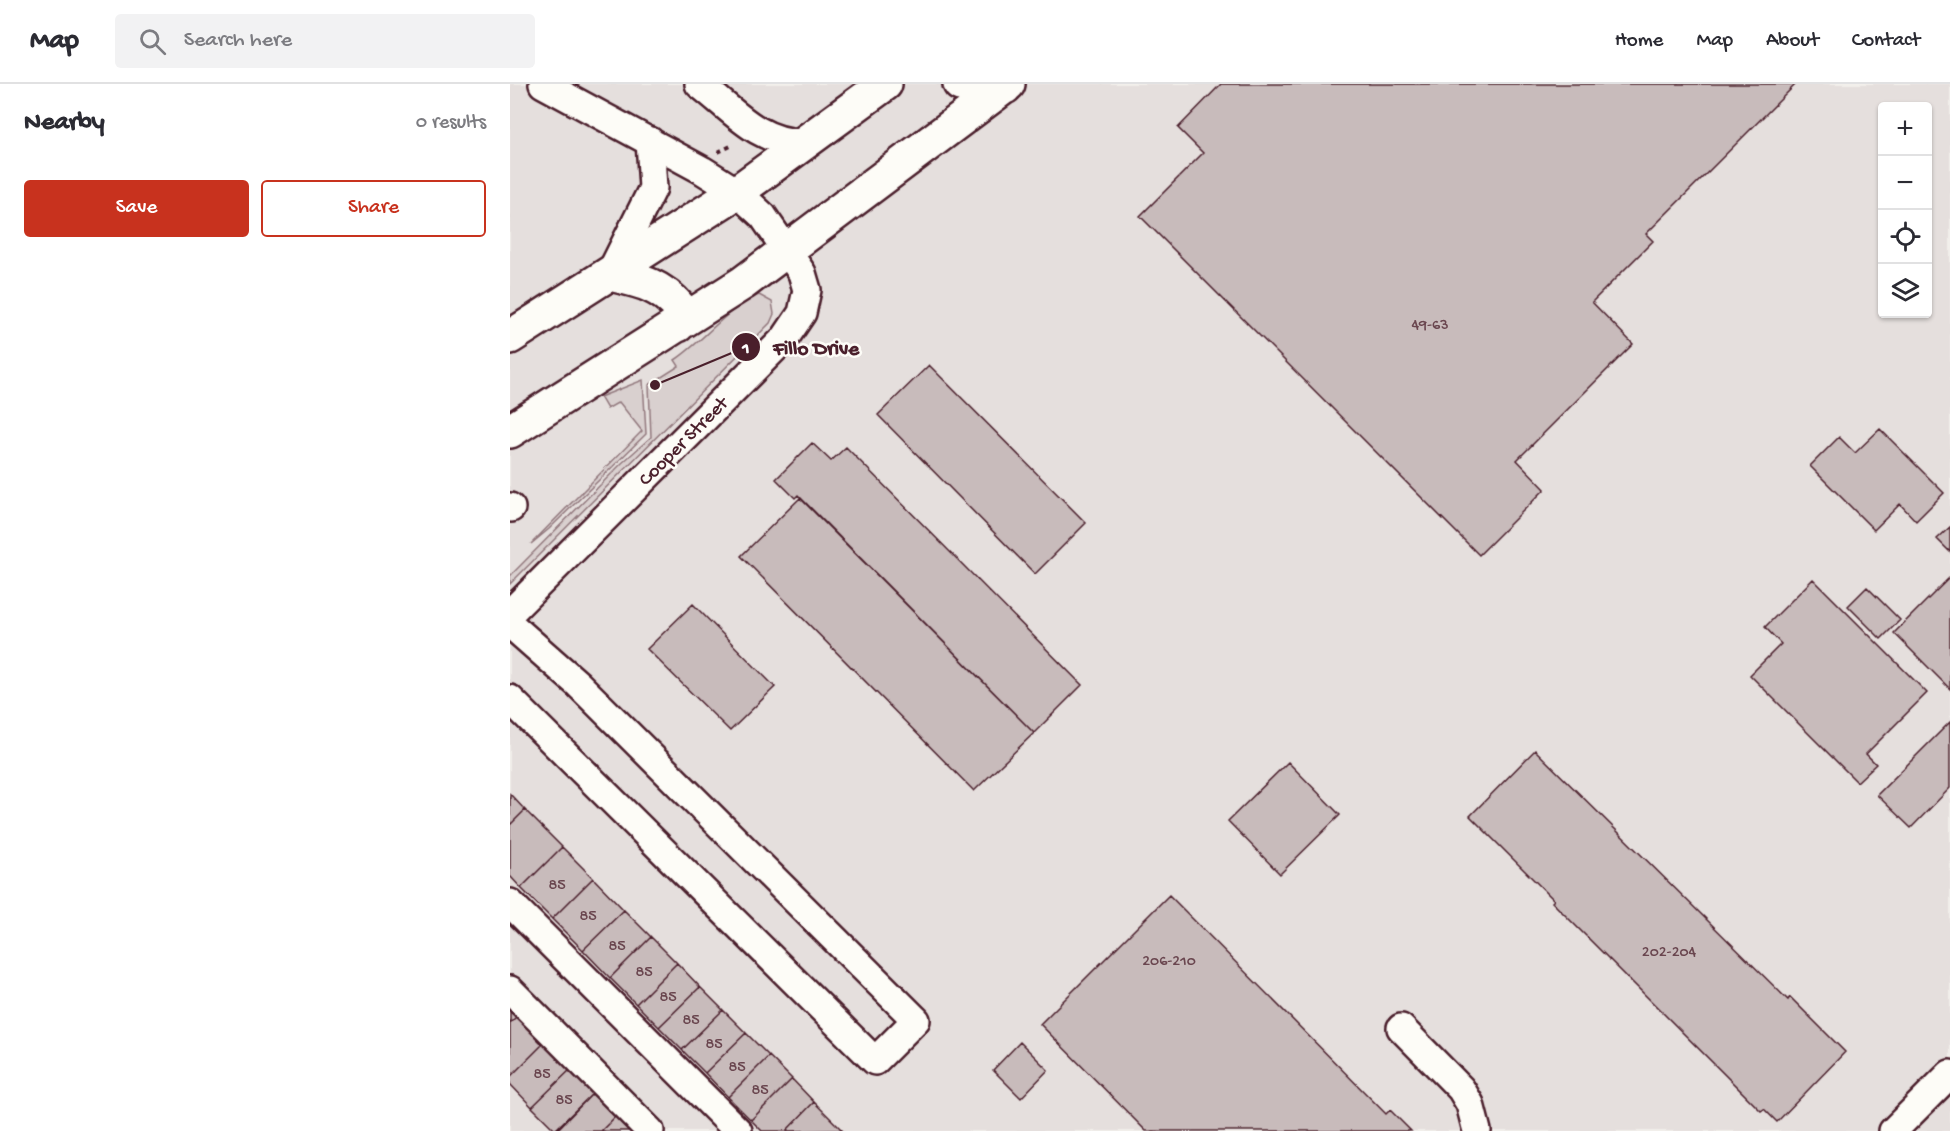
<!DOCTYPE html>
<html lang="en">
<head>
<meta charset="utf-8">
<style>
  body { margin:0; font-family:"Gochi Hand",sans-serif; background:#f2f2f3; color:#2b2b33 }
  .controls { position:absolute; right:18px; top:18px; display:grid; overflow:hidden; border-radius:6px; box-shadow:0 2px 4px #0004 }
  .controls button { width:54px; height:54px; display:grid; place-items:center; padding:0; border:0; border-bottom:2px solid #e1e1e2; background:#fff; color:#2b2b33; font:30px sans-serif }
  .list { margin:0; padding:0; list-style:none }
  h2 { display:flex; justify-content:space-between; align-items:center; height:78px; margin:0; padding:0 24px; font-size:26px }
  h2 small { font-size:20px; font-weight:400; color:#7c7c81 }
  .actions { display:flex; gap:12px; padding:18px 24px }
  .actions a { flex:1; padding:14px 0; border:2px solid #c8321e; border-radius:6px; text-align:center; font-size:21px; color:#c8321e }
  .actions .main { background:#c8321e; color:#fff }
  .icon { flex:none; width:33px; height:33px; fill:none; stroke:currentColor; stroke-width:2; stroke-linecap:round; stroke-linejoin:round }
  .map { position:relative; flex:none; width:1440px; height:1047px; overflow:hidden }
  header { display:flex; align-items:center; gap:36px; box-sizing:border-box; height:84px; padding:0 30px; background:#fff; border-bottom:2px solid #e1e1e2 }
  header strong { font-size:28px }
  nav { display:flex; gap:33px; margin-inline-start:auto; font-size:21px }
  .search { width:420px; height:54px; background:#f2f2f3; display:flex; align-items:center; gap:15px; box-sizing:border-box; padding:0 21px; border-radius:6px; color:#7c7c81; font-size:22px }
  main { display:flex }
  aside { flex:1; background:#fff }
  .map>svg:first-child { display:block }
  .built { fill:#e5dfdd; fill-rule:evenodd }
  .green { fill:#d9d0cf; stroke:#92787d; stroke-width:1.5 }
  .building { fill:#c8bbbb; stroke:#4a1f2b; stroke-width:1.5 }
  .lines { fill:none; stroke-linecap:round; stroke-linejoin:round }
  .minor-casing { stroke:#4a1f2b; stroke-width:32 }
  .major-casing { stroke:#4a1f2b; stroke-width:38 }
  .path { stroke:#4a1f2b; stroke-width:4; stroke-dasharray:4.5 4.5; stroke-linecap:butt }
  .minor { stroke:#fdfcf7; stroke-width:27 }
  .major { stroke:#fdfcf7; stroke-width:33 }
  .labels { text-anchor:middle; stroke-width:5; stroke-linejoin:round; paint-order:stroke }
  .number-label { font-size:16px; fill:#6a464f }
  .street-label { font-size:20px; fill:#4a1f2b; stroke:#fdfcf7 }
  .leader { fill:none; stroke:#4a1f2b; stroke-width:2 }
  .callout-dot { fill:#4a1f2b; stroke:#fdfcf7; stroke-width:2 }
  .mark-label { font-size:18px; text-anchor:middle; font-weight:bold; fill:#fff }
  .callout-label { font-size:21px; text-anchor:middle; font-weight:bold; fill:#4a1f2b; stroke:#fdfcf7; stroke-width:5; stroke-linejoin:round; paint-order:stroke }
</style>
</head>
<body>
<header>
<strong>Map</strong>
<div class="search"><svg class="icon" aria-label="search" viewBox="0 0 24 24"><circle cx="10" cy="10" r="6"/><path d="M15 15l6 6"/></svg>Search here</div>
<nav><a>Home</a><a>Map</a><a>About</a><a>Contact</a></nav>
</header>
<main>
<aside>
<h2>Nearby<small>0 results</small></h2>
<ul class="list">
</ul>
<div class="actions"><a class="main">Save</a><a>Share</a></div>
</aside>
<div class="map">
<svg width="1440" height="1047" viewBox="0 0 1440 1047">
  <rect width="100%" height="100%" fill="#f2efeb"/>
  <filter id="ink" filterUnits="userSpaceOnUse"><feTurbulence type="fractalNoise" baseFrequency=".0167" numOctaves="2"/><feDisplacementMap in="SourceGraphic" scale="12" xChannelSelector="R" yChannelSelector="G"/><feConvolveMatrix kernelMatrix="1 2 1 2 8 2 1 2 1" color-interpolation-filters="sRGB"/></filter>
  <g filter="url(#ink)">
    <path class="built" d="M0 0H1440V1047H0ZM1372 22H1418V230H1372Z"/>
    <path class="green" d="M249 211 262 218 264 230 260 239 0 500V492L112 379 141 353 139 301 169 282 165 276C194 257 216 224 249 211Z
      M133 296 136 350 39 445 21 460 132 347 109 318 97 325 90 313Z"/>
    <path class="building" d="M711 0H1286L1136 150 1143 157 1082 218 1123 260 1007 376 1035 405 969 471 630 132 693 69 668 44Z
      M419 281 576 439 525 490 368 331Z
      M1370 345 1434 409 1406 437 1390 420 1364 446 1300 382 1329 353 1345 369Z
      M302 359 321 377 336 363 572 601 524 649 288 411 285 414 266 395Z
      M290 414 524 649 464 707 231 472Z
      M1440 443V468L1427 455Z
      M1440 493V605L1384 549Z
      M1303 495 1417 609 1356 670 1366 680 1347 698 1240 591 1271 560 1255 543Z
      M1357 503 1390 536 1371 555 1338 522Z
      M183 520 265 603 220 647 137 565Z
      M1440 638V704L1401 744 1367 711Z
      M1025 666 1278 916 1280 913 1335 968 1267 1038 1254 1025 1251 1027 1042 818 1044 816 960 732Z
      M778 678 830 731 770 790 718 737Z
      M0 710 15 726 0 741Z
      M15 726 52 763 11 804 0 792V741Z
      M52 763 83 794 42 835 11 804Z
      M83 794 114 826 73 866 42 835Z
      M659 811 876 1030 880 1026 901 1047H636L530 940Z
      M114 826 141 853 100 894 73 866Z
      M141 853 167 879 126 920 100 894Z
      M167 879 190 903 149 943 126 920Z
      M190 903 213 926 172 966 149 943Z
      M0 919 10 929 0 939Z
      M213 926 236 949 195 989 172 966Z
      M10 929 37 956 0 993V939Z
      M236 949 259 972 218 1013 195 989Z
      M37 956 63 983 22 1023 0 1000V993Z
      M510 958 538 986 511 1014 483 986Z
      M259 972 282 995 241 1036 218 1013Z
      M63 983 86 1006 45 1046 22 1023Z
      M282 995 304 1018 276 1047H252L241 1036Z
      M86 1006 109 1029 91 1047H46Z
      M304 1018 332 1046 276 1047Z
      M109 1029 131 1047H91Z"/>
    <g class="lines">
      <defs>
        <path id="minor" d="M189 0C223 26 247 58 292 59
          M100 190 143 104 140 57
          M0 423 1 424
          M0 529 275 254 292 229 297 206 292 189 253 132 227 108 192 86 33 0
          M0 540 68 600 406 936 365 977 0 615
          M0 819 228 1047
          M0 906 140 1047
          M891 944 951 1005 960 1020 967 1047
          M1383 1047 1440 990"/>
        <path id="major" d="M450 0 495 3
          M100 190C130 197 149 200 170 224L168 241
          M0 253 227 108 375 0
          M0 347 233 199 498 0"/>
      </defs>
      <use href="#minor" class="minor-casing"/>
      <use href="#major" class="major-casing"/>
      <path class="path" d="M208 68 223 61"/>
      <use href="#minor" class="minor"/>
      <use href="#major" class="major"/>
    </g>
  </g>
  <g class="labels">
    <g class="number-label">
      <text x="920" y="245">49-63</text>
      <text x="47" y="805">85</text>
      <text x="78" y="836">85</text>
      <text x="107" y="866">85</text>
      <text x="1159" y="872">202-204</text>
      <text x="659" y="881">206-210</text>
      <text x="134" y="892">85</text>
      <text x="158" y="917">85</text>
      <text x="181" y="940">85</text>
      <text x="204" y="964">85</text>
      <text x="227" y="987">85</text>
      <text x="32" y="994">85</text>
      <text x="250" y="1010">85</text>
      <text x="54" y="1020">85</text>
    </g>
    <g class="street-label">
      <text transform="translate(172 356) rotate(-45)" y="7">Cooper Street</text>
    </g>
  </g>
  <path class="leader" d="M145 301L236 263"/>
  <g class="callout-dot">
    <circle cx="145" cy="301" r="6"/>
    <circle cx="236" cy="263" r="15"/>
  </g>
  <g class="mark-label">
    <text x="236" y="269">1</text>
  </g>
  <g class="callout-label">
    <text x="306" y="270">Fillo Drive</text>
  </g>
</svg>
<div class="controls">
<button>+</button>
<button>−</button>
<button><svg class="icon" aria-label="locate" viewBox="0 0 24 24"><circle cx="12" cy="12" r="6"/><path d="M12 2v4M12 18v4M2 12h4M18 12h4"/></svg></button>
<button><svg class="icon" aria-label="layers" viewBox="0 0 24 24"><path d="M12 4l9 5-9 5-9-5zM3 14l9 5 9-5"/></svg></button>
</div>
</div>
</main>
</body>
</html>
